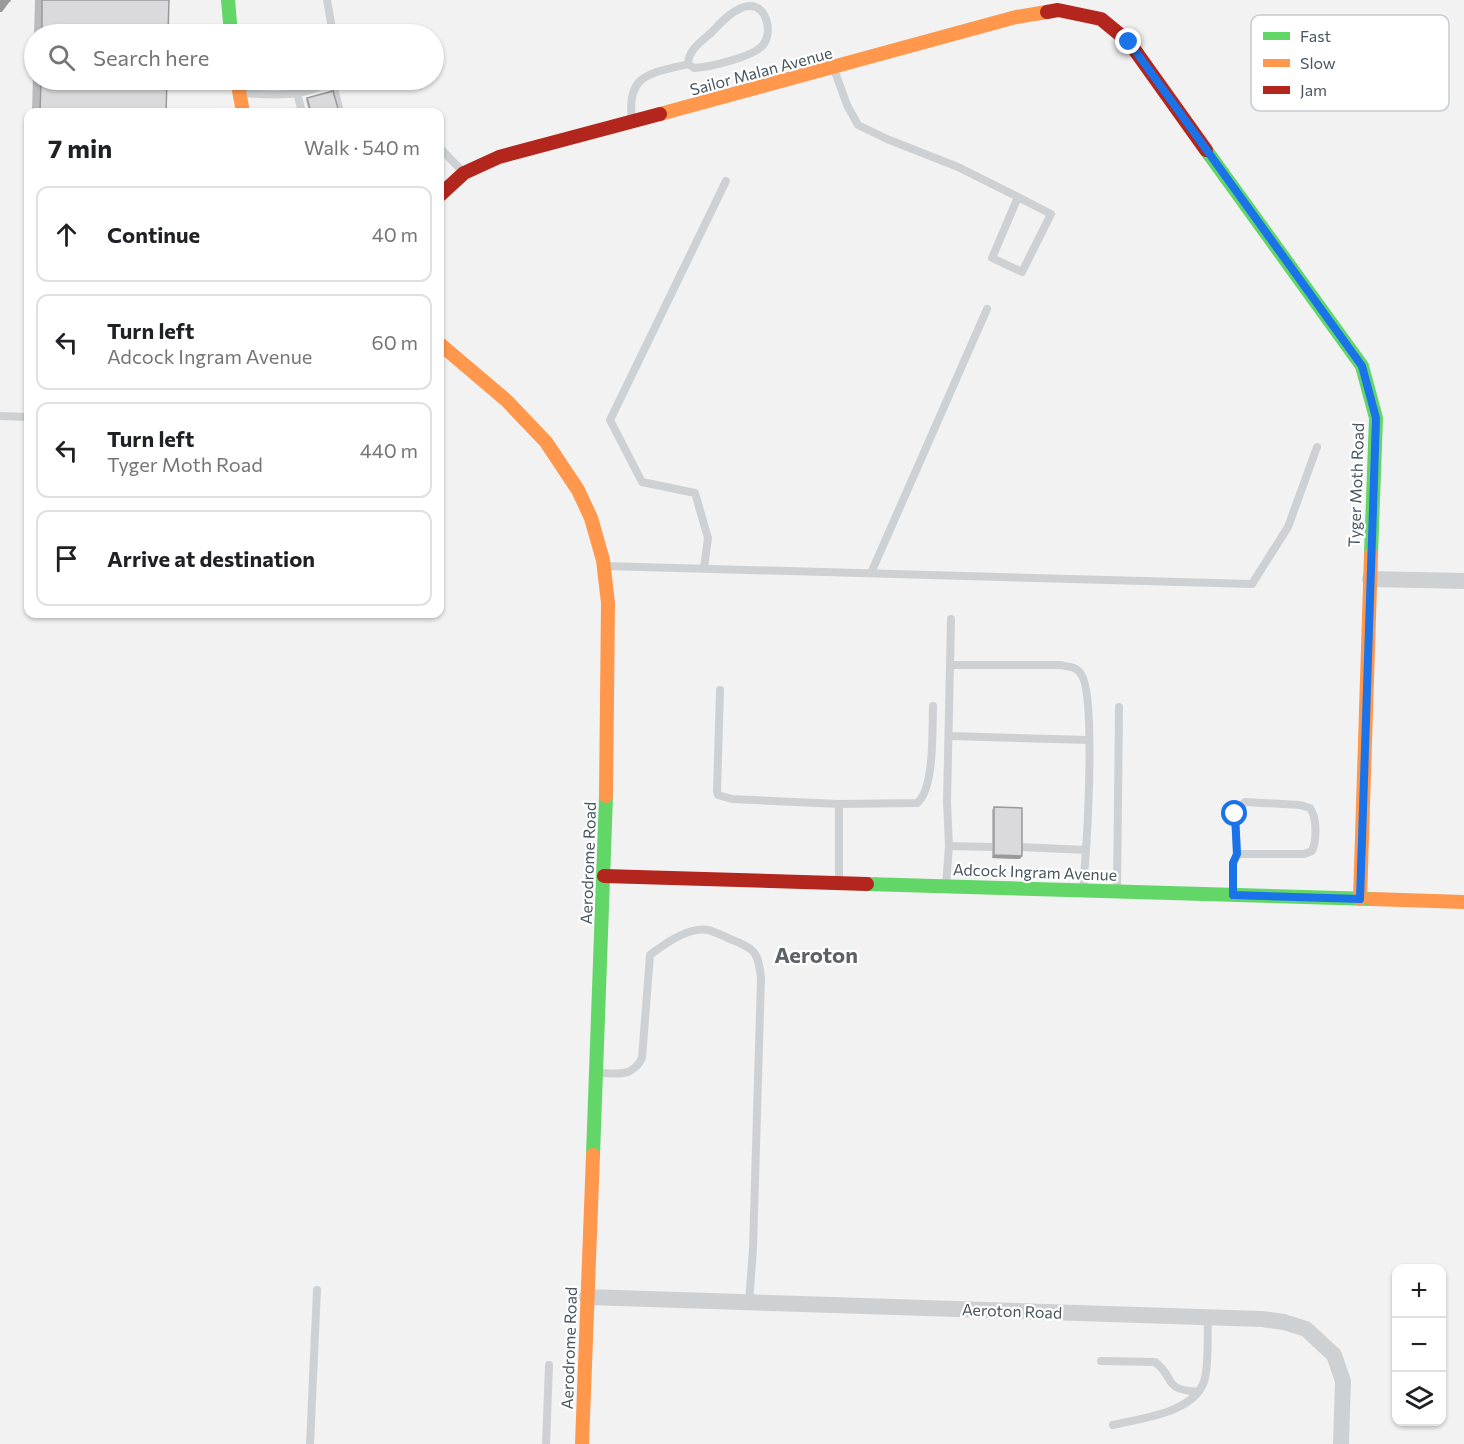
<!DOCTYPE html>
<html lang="en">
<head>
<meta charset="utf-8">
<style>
  body { margin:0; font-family:Commissioner,sans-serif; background:#f6f6f6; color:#202124 }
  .controls { position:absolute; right:18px; bottom:18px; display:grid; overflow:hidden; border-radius:12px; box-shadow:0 2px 4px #0004 }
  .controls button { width:54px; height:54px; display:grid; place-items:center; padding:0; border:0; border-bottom:2px solid #e0e0e0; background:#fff; color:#202124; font:30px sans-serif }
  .stop { position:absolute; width:18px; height:18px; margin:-14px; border:4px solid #1a73e8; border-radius:50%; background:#fff }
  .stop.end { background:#1a73e8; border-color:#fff; box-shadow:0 2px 6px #0008 }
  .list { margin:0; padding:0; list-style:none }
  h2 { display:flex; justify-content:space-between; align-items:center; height:78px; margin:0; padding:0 24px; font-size:26px }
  h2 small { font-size:20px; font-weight:400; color:#757577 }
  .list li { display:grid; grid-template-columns:39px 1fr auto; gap:18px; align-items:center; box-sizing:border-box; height:96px; margin:0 12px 12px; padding:0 12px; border:2px solid #e0e0e0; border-radius:12px }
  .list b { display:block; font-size:22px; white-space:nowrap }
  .list p { margin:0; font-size:20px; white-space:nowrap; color:#757577 }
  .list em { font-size:20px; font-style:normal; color:#757577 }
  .icon { flex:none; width:33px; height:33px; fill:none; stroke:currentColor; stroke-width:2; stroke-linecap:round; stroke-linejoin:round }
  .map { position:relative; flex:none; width:1464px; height:1444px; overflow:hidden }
  .search { position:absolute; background:#fff; box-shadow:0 2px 4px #0004; left:24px; top:24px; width:420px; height:66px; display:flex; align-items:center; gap:15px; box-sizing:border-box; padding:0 21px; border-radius:33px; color:#757577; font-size:22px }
  .panel { position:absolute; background:#fff; box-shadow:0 2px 4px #0004; left:24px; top:108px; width:420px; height:510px; border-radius:12px }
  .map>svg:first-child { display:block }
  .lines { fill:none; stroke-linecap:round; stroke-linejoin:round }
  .lane { stroke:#ced1d3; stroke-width:8 }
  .street { stroke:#ced1d3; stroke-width:16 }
  .fast { stroke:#63d668; stroke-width:14 }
  .slow { stroke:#ff974d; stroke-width:14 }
  .jam { stroke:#b3261e; stroke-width:14 }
  .wall { fill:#bbbbbd }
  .shaded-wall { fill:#99999a }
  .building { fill:#dadadc; stroke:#99999a; stroke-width:1.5 }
  .route { stroke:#1a73e8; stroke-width:8 }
  .labels { text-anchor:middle; stroke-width:4.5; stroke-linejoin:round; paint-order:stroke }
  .street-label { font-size:16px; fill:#475561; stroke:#fff }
  .district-label { font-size:22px; font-weight:bold; fill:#5d6267; stroke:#fff }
  .key { fill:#fff; stroke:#c8ccd0; stroke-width:1.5 }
  .key-label { font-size:16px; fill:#475561 }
</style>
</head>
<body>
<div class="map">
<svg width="1464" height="1444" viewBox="0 0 1464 1444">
  <rect width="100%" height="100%" fill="#f3f2f2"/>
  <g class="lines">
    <path class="lane" d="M327 0 333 34
      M834 69 847 105 858 125 887 139 958 167 1018 197 992 258 1022 272 1051 214 1018 197
      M332 80 340 112
      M243 93C267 95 310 98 329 80
      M297 93 302 112
      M632 121C626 73 650 74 688 64L694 68C710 67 753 57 763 45 773 33 767 5 749 6 735 7 721 22 712 32 702 41 688 50 688 64
      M440 148 462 171
      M0 416 28 417
      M605 566 1252 584 1288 527 1317 447
      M704 568 708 538 695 493 642 482 610 420 726 181
      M871 573 987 309
      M951 665H1060C1068 667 1076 666 1081 674 1095 693 1088 820 1086 850
      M720 690 717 791 718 795 732 799 839 804 917 803C935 789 932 728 933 706
      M949 736 1089 740
      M949 846 947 802 951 619
      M1020 847 1086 850 1083 890
      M839 881V804
      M946 886 949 846 992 847
      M1117 891 1119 707
      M1233 894V863L1237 854 1235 815 1239 808 1245 802 1300 805 1310 808C1317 818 1317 839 1312 851L1304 854H1237
      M597 1073C617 1073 632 1078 642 1058L650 955C664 944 689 926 708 930 716 932 723 936 730 939 755 949 758 951 761 978L753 1249 749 1302
      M1101 1361 1155 1362C1177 1379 1161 1389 1198 1392
      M1113 1425C1141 1418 1197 1413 1205 1378 1209 1359 1207 1337 1208 1317
      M310 1444 317 1290
      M546 1444 549 1365"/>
    <path class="street" d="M1370 579 1464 581
      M587 1297 1262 1319 1284 1322 1306 1329 1334 1355 1343 1381 1341 1444"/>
    <path class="fast" d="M228 0 231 34
      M1206 150 1362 366 1376 418 1371 554
      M867 884 1372 899
      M593 1155 606 796"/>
    <path class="slow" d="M237 80 243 112
      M660 114 1016 17 1047 12
      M440 344 507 401 546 442 578 490 591 518 603 560 608 603 606 796
      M1360 899 1371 554
      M1372 899 1464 902
      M582 1444 593 1155"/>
    <path class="jam" d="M1047 12 1058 10 1101 19 1129 42 1206 150
      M440 195 464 173 499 157 660 114
      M604 876 867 884"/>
  </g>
  <path class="wall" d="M35 0H169L168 34H34V80H167L166 112H32Z
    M307 98 339 112H309L306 100Z
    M994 807 1020 859 992 858V810Z"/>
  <path class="shaded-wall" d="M0 1H10L2 12H0Z
    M994 855 1022 856 1020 859 992 858Z"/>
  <path class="building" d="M0 0H10V1H0Z
    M42 0H169L168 34H42Z
    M41 80H167L166 112H40Z
    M333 91 339 112H311L307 98Z
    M994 807 1022 808V856L994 855Z"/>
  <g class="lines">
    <path class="route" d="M1129 42 1362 366 1376 418 1360 899 1233 895V863L1237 854 1235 814"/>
  </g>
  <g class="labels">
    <g class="street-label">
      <text transform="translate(761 71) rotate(-15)" y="6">Sailor Malan Avenue</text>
      <text transform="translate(1356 485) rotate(-88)" y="6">Tyger Moth Road</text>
      <text transform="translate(588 863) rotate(-88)" y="6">Aerodrome Road</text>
      <text transform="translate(1035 872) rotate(2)" y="6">Adcock Ingram Avenue</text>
      <text transform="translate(1012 1311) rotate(2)" y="6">Aeroton Road</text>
      <text transform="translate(569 1348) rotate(-88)" y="6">Aerodrome Road</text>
    </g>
    <g class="district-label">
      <text x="816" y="963">Aeroton</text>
    </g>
  </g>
  <rect x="1251" y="15" width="198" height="96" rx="9" class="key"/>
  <rect x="1263" y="32" width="27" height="8" fill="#63d668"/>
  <rect x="1263" y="59" width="27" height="8" fill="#ff974d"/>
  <rect x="1263" y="86" width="27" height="8" fill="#b3261e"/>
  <g class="key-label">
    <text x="1300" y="42">Fast</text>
    <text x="1300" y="69">Slow</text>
    <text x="1300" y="96">Jam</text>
  </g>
</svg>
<div class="controls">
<button>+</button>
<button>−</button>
<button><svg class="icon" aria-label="layers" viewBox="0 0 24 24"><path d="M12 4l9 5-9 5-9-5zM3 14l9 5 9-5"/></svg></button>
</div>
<div class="stop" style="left:1235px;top:814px"></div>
<div class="stop end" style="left:1129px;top:42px"></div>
<div class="search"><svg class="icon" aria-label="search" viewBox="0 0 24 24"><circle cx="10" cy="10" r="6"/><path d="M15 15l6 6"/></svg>Search here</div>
<section class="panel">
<h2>7 min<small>Walk · 540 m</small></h2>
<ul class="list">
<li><svg class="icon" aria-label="ahead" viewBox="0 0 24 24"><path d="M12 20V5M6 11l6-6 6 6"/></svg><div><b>Continue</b></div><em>40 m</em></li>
<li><svg class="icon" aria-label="left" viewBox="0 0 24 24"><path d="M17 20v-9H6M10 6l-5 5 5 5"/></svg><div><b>Turn left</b><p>Adcock Ingram Avenue</p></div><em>60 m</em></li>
<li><svg class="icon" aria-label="left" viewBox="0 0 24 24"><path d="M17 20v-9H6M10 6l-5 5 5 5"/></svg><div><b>Turn left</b><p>Tyger Moth Road</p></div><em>440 m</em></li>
<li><svg class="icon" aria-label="arrive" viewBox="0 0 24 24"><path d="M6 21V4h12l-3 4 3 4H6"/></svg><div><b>Arrive at destination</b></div></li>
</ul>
</section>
</div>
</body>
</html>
